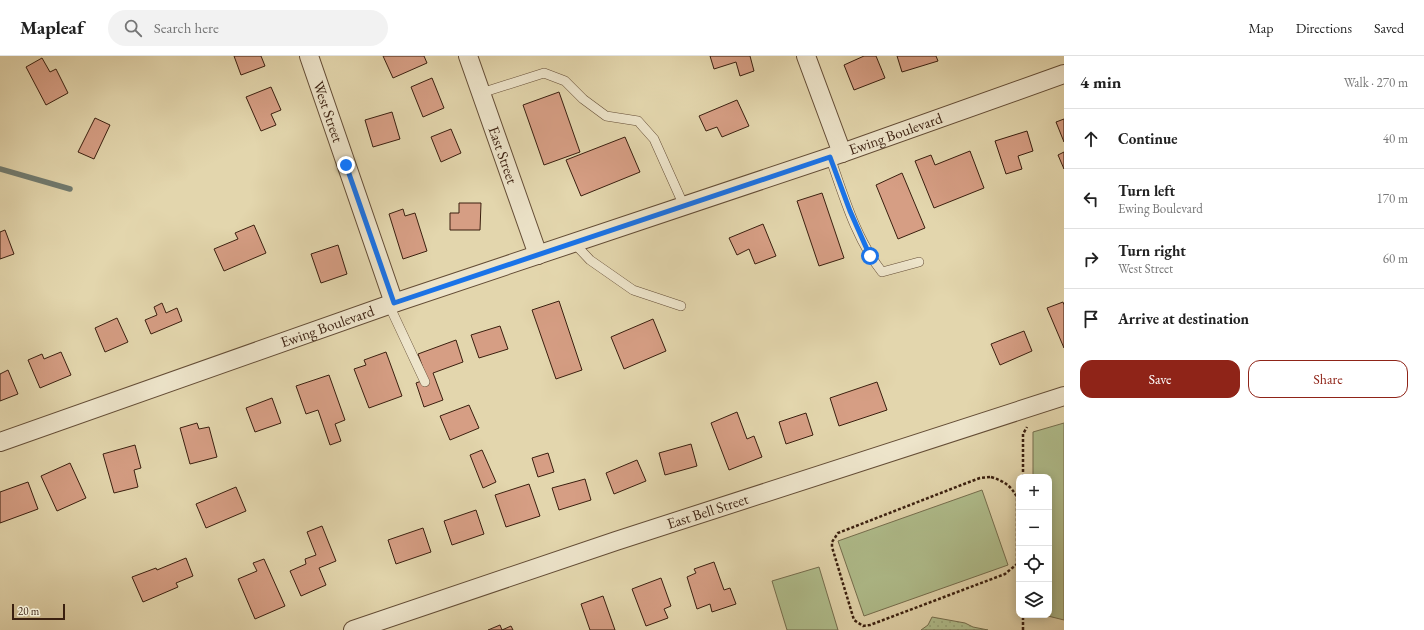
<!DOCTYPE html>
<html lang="en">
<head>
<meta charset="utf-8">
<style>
  body { margin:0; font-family:"EB Garamond",serif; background:#f2f2f2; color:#222 }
  .controls { position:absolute; right:12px; bottom:12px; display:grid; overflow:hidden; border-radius:8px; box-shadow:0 2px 10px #0003 }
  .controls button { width:36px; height:36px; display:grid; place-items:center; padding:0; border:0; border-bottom:1px solid #e0e0e0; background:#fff; color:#222; font:20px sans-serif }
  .scale { position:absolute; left:12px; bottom:10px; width:53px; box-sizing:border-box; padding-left:4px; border:2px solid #3a1f0f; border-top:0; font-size:11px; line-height:14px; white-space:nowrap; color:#3a1f0f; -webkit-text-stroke:3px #ede4ca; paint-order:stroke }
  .stop { position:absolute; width:12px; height:12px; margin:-9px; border:3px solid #1a73e8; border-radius:50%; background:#fff }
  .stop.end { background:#1a73e8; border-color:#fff; box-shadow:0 1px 4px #0008 }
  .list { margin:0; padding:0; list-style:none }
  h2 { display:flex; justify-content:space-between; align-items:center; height:52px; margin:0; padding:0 16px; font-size:17px }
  h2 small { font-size:13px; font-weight:400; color:#767676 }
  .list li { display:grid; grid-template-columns:26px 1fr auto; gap:12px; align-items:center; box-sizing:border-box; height:60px; padding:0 16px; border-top:1px solid #e0e0e0 }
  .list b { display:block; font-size:15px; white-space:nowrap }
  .list p { margin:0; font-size:13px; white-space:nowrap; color:#767676 }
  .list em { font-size:13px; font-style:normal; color:#767676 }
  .actions { display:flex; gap:8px; padding:12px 16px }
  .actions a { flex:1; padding:9px 0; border:1px solid #8f2418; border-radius:12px; text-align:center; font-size:14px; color:#8f2418 }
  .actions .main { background:#8f2418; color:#fff }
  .icon { flex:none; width:22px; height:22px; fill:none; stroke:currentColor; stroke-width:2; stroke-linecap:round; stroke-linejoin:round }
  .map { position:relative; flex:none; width:1064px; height:574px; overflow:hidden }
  header { display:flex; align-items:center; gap:24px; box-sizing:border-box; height:56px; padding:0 20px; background:#fff; border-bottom:1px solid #e0e0e0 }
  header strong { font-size:19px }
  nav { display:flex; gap:22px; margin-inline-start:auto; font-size:14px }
  .search { width:280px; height:36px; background:#f2f2f2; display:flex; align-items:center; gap:10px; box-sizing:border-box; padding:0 14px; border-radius:22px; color:#767676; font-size:15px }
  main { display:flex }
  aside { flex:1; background:#fff }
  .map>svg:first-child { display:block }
  .grass { fill:#b0be8d; stroke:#756e4e }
  .park { fill:url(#park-dots); stroke:#756e4e }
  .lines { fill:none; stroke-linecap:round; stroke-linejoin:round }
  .stream { stroke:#717b70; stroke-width:5.5 }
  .building { fill:#d69e84; stroke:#3a1f0f }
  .service-casing { stroke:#644d36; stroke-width:10 }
  .minor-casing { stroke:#644d36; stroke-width:20 }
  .path { stroke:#3a1f0f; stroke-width:2.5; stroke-dasharray:3 2; stroke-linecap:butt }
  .service { stroke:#ede4ca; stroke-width:9 }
  .minor { stroke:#ede4ca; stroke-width:18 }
  .route { stroke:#1a73e8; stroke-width:5 }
  .labels { text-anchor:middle; stroke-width:4; stroke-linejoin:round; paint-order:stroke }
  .street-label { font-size:15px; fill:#3a1f0f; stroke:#ede4ca }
</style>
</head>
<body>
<header>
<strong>Mapleaf</strong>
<div class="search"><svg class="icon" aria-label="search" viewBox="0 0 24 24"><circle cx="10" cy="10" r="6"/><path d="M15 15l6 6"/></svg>Search here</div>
<nav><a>Map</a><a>Directions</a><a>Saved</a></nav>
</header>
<main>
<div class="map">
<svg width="1064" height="574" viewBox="0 0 1064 574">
  <defs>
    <pattern id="park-dots" width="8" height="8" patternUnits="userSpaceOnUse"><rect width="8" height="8" fill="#b0be8d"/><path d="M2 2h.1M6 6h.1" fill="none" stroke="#98a378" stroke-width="1.8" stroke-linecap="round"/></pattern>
  </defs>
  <rect width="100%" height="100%" fill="#e3d6ad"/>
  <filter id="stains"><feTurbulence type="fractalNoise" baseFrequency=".005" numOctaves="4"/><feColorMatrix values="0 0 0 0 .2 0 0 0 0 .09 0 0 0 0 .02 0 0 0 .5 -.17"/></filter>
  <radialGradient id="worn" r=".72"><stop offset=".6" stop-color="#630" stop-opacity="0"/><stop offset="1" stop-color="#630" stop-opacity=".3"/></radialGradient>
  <path class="grass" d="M1064 367V564L1044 559H1049V421H1033V376Z
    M982 434 1008 509 864 560 838 485Z
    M819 511 838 574H787L772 525Z"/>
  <path class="park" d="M932 561 965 567 973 571 988 574H921L928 569Z"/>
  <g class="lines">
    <path class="stream" d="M0 113 70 133"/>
  </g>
  <path class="building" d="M234 0H261L265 10 241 19Z
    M383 0H424L427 7 393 22Z
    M710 0H750L754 15 740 20 736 6 714 13Z
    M864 0H876L885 22 854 34 844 9Z
    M897 0H936L938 5 902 16Z
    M42 2 50 16 56 13 68 37 46 49 26 11Z
    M432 22 444 52 423 61 411 31Z
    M271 31 281 54 271 58 276 69 261 75 246 41Z
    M559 36 580 96 544 109 523 49Z
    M737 44 749 70 722 81 717 71 706 75 699 60Z
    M392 56 400 83 373 91 365 64Z
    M95 62 110 69 94 103 78 96Z
    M1064 63V86L1056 66Z
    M451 73 461 97 441 106 431 81Z
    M1027 75 1033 95 1018 100 1022 113 1006 118 995 85Z
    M625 81 640 116 581 140 566 104Z
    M970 95 984 132 934 152 915 105 931 99 935 109Z
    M1064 96V113L1058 99Z
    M902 117 925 172 898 183 876 129Z
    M822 137 844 202 819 210 797 145Z
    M459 147H481L480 174H450V157H459Z
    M403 153 405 160 415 157 427 195 403 203 389 158Z
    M763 168 776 200 755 208 749 193 737 199 729 182Z
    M254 169 266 197 224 215 214 193 238 183 235 177Z
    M5 174 14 198 0 203V176Z
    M338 189 347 218 321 227 311 198Z
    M559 245 582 314 556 323 532 254Z
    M1063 246 1064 249V292L1047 252Z
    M162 247 166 257 177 252 182 265 151 278 145 264 157 259 154 251Z
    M117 262 128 286 105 296 95 272Z
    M653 263 666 295 624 313 611 281Z
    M500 270 508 293 479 302 471 279Z
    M1024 275 1032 295 1000 309 991 288Z
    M456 284 463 306 433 317 443 344 424 351 416 327 427 323 418 298Z
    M61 296 71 319 40 332 28 304 42 298 44 303Z
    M386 296 402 340 369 352 354 313 366 309 364 304Z
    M8 314 18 338 0 345V318Z
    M329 319 345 364 335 368 341 385 330 389 318 354 306 358 296 330Z
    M877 326 887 354 839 370 830 342Z
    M272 342 281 367 255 376 246 352Z
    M469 349 479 372 450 384 440 360Z
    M737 356 747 383 754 380 762 401 729 414 711 367Z
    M806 357 813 379 786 388 779 366Z
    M197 367 199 373 209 371 217 401 190 408 180 372Z
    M691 388 697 410 665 419 659 397Z
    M135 389 141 412 134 414 138 431 114 437 103 398Z
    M482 394 496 426 483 432 470 399Z
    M548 397 554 416 538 421 532 402Z
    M637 404 646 425 614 438 606 417Z
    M70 407 86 442 57 455 41 420Z
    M585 423 591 444 559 454 552 432Z
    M28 426 38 453 0 467V436Z
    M529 428 540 460 506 471 495 439Z
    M236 431 246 455 206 472 196 448Z
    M476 454 484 478 452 489 444 465Z
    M322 470 336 505 319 512 326 529 301 540 290 515 306 508 305 503 316 499 307 476Z
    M423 472 431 496 396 508 388 484Z
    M186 502 193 520 176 527 178 531 143 546 132 521 156 512 157 514Z
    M264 503 285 550 255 563 238 523 257 515 253 507Z
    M714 506 724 534 730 532 736 548 712 556 710 548 697 553 687 521 696 517 694 513Z
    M661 522 671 550 664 553 668 562 646 570 632 533Z
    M603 540 615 574H590L581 548Z
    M500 569 502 574 511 570 513 574H488Z"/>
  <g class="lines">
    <defs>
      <path id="service" d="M481 37 544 17 565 25 583 43 606 60 638 65 654 83 684 150
        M830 101C844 141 856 183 882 216L919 206
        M574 187 590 204 633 234 681 250
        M389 249 425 326"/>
      <g id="minor">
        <path id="s1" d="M309 0 394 247"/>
        <path id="s2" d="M468 0 538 199"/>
        <path d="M806 0 842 97"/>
        <path id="s3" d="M0 386 394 247 842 97 1064 18"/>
        <path id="s4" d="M353 574 616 485 1064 340"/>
      </g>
    </defs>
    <use href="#service" class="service-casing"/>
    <use href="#minor" class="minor-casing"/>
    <path class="path" d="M991 421C1004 425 1011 430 1017 441V508L1005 518 870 569 863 570 854 564 832 491V486L838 477 964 428 980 422Z
      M1023 421V378L1027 371
      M1023 574V559"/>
    <use href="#service" class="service"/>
    <use href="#minor" class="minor"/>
  </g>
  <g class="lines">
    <path class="route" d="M346 109 394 247 830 101 850 155 870 200"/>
  </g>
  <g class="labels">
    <g class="street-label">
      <text dy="5" stroke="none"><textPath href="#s1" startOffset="59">West Street</textPath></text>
      <text dy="5" stroke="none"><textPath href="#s3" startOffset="947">Ewing Boulevard</textPath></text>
      <text dy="5" stroke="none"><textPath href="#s2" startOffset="105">East Street</textPath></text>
      <text dy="5" stroke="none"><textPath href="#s3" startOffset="347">Ewing Boulevard</textPath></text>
      <text dy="5" stroke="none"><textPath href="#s4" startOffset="374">East Bell Street</textPath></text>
    </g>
  </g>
  <rect width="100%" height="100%" filter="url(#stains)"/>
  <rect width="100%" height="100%" fill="url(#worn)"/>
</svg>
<div class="controls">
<button>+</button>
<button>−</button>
<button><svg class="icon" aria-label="locate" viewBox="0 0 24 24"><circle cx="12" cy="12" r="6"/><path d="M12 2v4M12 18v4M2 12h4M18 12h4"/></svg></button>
<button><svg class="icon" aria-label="layers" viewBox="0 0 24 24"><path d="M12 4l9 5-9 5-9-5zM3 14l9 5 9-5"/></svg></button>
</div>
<div class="scale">20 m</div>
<div class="stop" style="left:870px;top:200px"></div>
<div class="stop end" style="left:346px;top:109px"></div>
</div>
<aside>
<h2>4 min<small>Walk · 270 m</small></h2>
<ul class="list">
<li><svg class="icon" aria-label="ahead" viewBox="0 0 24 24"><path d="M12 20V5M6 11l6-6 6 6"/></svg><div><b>Continue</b></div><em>40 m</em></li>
<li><svg class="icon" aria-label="left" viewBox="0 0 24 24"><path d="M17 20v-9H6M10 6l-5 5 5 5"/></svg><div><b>Turn left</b><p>Ewing Boulevard</p></div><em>170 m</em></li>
<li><svg class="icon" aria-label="right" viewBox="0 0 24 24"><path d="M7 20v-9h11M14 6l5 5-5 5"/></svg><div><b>Turn right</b><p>West Street</p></div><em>60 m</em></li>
<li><svg class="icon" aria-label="arrive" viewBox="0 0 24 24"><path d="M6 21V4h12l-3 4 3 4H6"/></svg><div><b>Arrive at destination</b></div></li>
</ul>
<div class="actions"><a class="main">Save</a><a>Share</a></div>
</aside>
</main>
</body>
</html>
